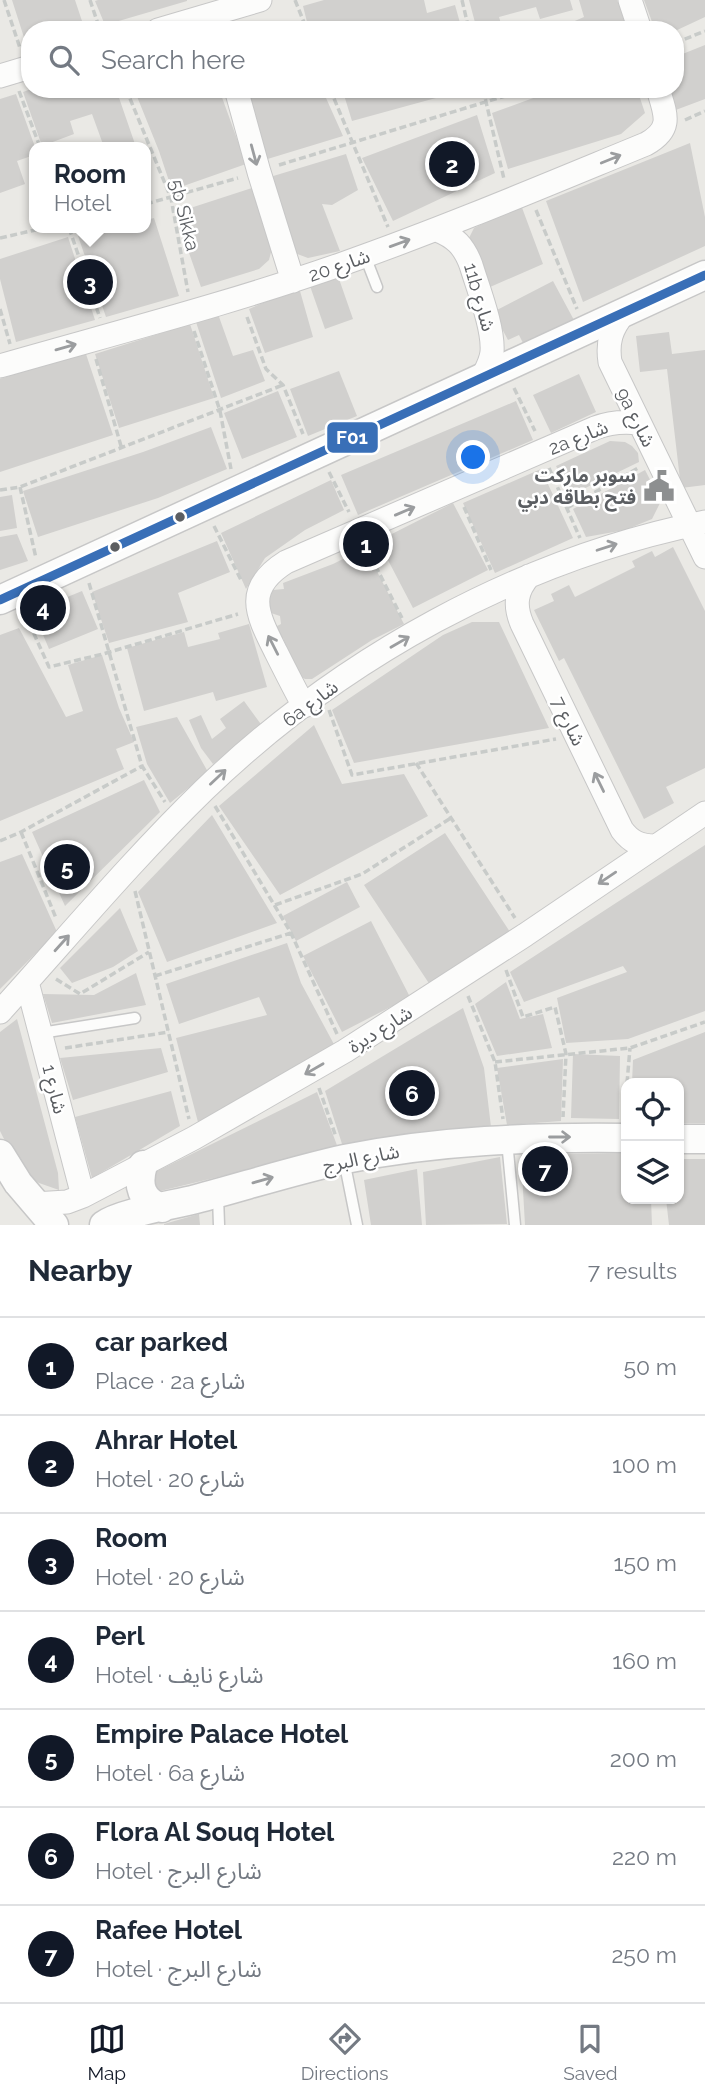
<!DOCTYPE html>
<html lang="en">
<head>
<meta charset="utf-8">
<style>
  body { margin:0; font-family:Raleway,"Noto Sans Arabic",sans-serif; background:#f6f6f7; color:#1f2937 }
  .controls { position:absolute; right:21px; bottom:21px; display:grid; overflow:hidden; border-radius:14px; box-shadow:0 2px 5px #0004 }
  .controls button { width:63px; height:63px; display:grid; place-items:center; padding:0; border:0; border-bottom:2px solid #e0e1e3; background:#fff; color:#1f2937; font:35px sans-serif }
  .you { position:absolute; left:474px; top:458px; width:24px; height:24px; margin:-18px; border:5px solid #fff; border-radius:50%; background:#1a73e8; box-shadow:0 0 0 10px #1a73e833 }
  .badge { display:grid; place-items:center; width:46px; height:46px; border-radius:50%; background:#111827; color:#fff; font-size:23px; font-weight:700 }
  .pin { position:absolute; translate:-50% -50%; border:4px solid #fff; box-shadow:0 2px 7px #0006 }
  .popup { position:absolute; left:29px; top:142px; width:122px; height:91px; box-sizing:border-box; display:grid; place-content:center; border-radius:14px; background:#fff; filter:drop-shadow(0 2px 5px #0005); font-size:23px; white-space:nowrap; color:#747a83 }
  .popup b { font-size:26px; color:#1f2937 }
  .popup::after { content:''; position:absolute; left:50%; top:100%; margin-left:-14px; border:14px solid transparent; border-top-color:#fff }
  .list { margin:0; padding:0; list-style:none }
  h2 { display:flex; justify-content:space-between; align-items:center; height:91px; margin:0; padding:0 28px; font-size:30px }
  h2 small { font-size:23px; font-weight:400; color:#747a83 }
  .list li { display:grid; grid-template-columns:46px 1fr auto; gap:21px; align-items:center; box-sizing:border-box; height:98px; padding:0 28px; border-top:2px solid #e0e1e3 }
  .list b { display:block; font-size:26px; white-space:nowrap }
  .list p { margin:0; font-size:23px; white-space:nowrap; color:#747a83 }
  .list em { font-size:23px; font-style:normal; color:#747a83 }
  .icon { flex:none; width:38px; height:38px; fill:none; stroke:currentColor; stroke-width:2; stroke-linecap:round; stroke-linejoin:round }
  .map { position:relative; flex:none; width:705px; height:1225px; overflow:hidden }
  .search { position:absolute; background:#fff; box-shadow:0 2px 5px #0004; left:21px; right:21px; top:21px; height:77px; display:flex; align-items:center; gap:18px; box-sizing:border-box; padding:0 24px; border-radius:28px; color:#747a83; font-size:26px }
  .sheet { height:777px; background:#fff }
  nav { display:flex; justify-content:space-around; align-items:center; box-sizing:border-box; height:98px; border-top:2px solid #e0e1e3; background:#fff; font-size:19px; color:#747a83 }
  nav a { display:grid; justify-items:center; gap:4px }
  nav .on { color:#111827 }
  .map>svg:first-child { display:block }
  .building { fill:#d1d0ce }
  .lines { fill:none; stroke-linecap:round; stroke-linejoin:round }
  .service-casing { stroke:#c7c7c7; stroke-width:13 }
  .minor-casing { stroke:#c7c7c7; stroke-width:25 }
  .tertiary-casing { stroke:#c7c7c7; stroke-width:31 }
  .path { stroke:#c8cbc9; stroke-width:3.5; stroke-dasharray:7 3.5; stroke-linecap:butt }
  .service { stroke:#fcfcfb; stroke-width:10 }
  .minor { stroke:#fcfcfb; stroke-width:23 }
  .tertiary { stroke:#fcfcfb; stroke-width:28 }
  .bus-1-casing { stroke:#fff; stroke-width:14 }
  .bus-1 { stroke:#396fb7; stroke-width:9 }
  .oneway { stroke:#9b9d9f }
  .bus-dot { fill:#5b5e62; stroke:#fff; stroke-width:2.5 }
  .labels { text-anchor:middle; stroke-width:5; stroke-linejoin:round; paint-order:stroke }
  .street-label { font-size:19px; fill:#5b5e62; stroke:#fff }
  .poi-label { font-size:19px; font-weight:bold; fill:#5b5e62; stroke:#fff; text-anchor:end }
  .line-badge { stroke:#fff; stroke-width:2.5 }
  .badge-label { font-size:19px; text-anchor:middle; font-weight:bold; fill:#fff }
</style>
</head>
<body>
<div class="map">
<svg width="705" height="1225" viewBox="0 0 705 1225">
  <rect width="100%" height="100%" fill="#eae9e5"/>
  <path class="building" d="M12 0H75L85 30H30L29 53Z
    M98 0H187V1L105 25 95 1Z
    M324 0H424L427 13 455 5 462 30H338L336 25 320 30H309L303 6Z
    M469 0H570L573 10 540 19 536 7 499 17 503 30H477Z
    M579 0H617L629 30H554L584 17Z
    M644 0H705V17L675 31 655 30Z
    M705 45V99L673 111 667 89H675V57Z
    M31 89H116L136 147H104L92 114 70 121 74 134 42 146 23 92Z
    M134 89H219L246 164 172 190 159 151Z
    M240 89H322L343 136 261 161Z
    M354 89H465V90L352 121 344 95 355 92Z
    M558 89H637L645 113 621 134 508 169 492 113Z
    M16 94 35 147 34 155 17 161 25 184 0 193V99Z
    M477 115 495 173 393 221 362 158Z
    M690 143 705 217V246L583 302 546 201Z
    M346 154 358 190 332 205 322 204 340 251 308 258 292 252 270 177Z
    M255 187 273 244 269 260 259 269 201 287 175 213Z
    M521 205 543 264 481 291 466 244 474 228Z
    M154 218 179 296 106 317 78 236 112 228H146V220Z
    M68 237 95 320 16 342 0 279V259Z
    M338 276 353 319 325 329 310 286Z
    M553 281 575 322 538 341 536 336 523 343 519 335 508 340 493 312Z
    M300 291 313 337 265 353 249 309 270 300Z
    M218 314 233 356 253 350 265 381 221 398 196 322Z
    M190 324 214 398 119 428 95 354Z
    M669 332 672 354 705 350V485L681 488 667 369 640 372 636 336Z
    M85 351 113 435 0 472V379Z
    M339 371 357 416 308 436 290 389Z
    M579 374 596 412 551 433 533 395Z
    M278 391 297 437 242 459 224 413Z
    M516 401 533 440 358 515 341 475Z
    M211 427 227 469 158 498 38 537 23 491 143 452Z
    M610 441 625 442 632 446 638 453 639 462 571 495 556 466Z
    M541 469 573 538 495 573 463 503Z
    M645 470 661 501 652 519 625 530 586 537 573 509Z
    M331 480 344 510 305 530 265 558 246 589 221 533Z
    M12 495 17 528 0 531V497Z
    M453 503 488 570 413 608 378 541Z
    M17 534 28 561 0 570V537Z
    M217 541 230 572 178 593 188 622 109 643 92 592Z
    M673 547 705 611V768L666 787 674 803 644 819 564 658 559 661 534 610 554 601 551 594 569 585 575 597 635 567 632 561 652 551 655 557Z
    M365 548 404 624 372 640 312 679H305L298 675 283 638 272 641 267 631 281 624 280 616 271 613 267 606 266 596 273 590 284 589 283 583 333 564Z
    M82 591 98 629 49 649 33 611Z
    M472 622H499L549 728 354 763 332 710 443 635Z
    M249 624 267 687 216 701 213 692 144 711 127 648 184 632 188 647 220 639 218 633Z
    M19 628 66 717 83 711 68 665 102 655 119 708 134 742 116 749 124 769 0 821V635Z
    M244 701 263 727 213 764 201 748 189 720 201 715 212 739 226 728 220 719Z
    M177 717 208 772 170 803 147 764 136 727Z
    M314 725 342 784 404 774 428 816 280 895 219 806Z
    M144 780 160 812 65 906 32 832Z
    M212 815 277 923 167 962 138 892Z
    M445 833 514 938 434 991 364 885Z
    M705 845V1011L628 1039 566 1043 557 998 627 972 623 966 524 1002 510 972Z
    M22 854 57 932 0 989V862Z
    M347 882 360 907 296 941 283 916Z
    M120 908 138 951 113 967 72 983 60 968Z
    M371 921 410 997 342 1032 303 956Z
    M287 943 301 983 336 1048 199 1126 176 1038 267 1015 259 997 179 1024 166 984Z
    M136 973 146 1005 52 1023 43 994 94 995Z
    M506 982 520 1019 543 1014 552 1048 497 1056 475 1004Z
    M463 1008 484 1068 491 1127 343 1147 325 1091Z
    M17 1019 58 1173 59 1190 39 1183 20 1171 0 1131V1032Z
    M705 1032V1123H679V1083H632L633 1060Z
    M161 1048 168 1072 73 1100 60 1058Z
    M573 1054 620 1056 619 1119 571 1118Z
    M563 1059 561 1121 507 1125 497 1068Z
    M171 1091 180 1126 92 1178 75 1117Z
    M317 1092 338 1148 152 1193 147 1176Z
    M626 1153V1199H651L652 1225H525L521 1155Z
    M500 1157 507 1224 426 1225 423 1172Z
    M679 1159H705V1225H669L666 1199H679Z
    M417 1169 422 1225H371L364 1180Z
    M199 1214 200 1225H164V1224Z"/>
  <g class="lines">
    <defs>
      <path id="service" d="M365 256 377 287
        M41 1033 135 1018
        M507 1141 515 1225
        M344 1160 357 1225
        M218 1196 219 1225"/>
      <path id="minor" d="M630 0 640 30
        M158 30 260 0
        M0 76 30 67
        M236 89 259 172 293 281
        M437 230C455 237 464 246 471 265 478 288 494 329 492 352 491 362 486 370 482 378
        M624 313C611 329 607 342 610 362L705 557
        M0 366C115 333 232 303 345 263 447 227 546 185 646 144 673 129 666 115 658 89
        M529 576C516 591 514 605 522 624L622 830C631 842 640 846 655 846
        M304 706C294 688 285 670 276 652 257 614 243 589 286 562L595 428C610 422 623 421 639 423
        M27 982 83 1196
        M0 1012C67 938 132 860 204 790 341 658 518 560 705 522
        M34 1204 67 1202 83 1196 194 1138 345 1051 525 935 705 813"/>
      <path id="tertiary" d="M0 600 705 275
        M679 1139H705
        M0 1154 18 1183 54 1225
        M143 1165C137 1185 141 1201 162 1208
        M104 1225C120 1213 173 1205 196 1199 245 1186 295 1170 345 1159 439 1140 531 1137 626 1138"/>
    </defs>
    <use href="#service" class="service-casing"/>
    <use href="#minor" class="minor-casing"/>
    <use href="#tertiary" class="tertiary-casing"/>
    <path class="path" d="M4 0 20 48
      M90 0 100 30
      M295 0 307 30
      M462 0 469 30
      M675 43 705 31
      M126 89 171 198 188 292
      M330 89 388 227
      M483 89 504 179
      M19 91 40 147
      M685 120 705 111
      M279 165 528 89
      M146 204 238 178
      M536 210 577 309
      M69 228 100 318
      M0 238 44 228
      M0 309 10 344
      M247 317 266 369 283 385 303 434
      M194 331 220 411 231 469
      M96 359 121 446
      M514 388 535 431
      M549 468 580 538
      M329 472 349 512
      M20 487 36 558
      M0 490 20 487 283 385
      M464 507 491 570
      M567 508 640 467
      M214 526 242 582
      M366 547 402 618
      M89 583 142 766 165 802
      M25 614 49 667 103 654 238 614
      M329 710 352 775 556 739
      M416 763 515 918
      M215 806 291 933 337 1034
      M21 832 56 918
      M0 841 21 832 142 766
      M135 891 189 1119
      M275 905 362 874 451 818
      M506 970 523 1017 555 1007 566 1054 563 1117
      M155 976 291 933
      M56 979 80 994 149 952
      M468 996 495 1062 503 1119
      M65 1048 169 1032
      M495 1062 630 1048 705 1022
      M627 1083 630 1048
      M319 1088 336 1137
      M625 1114 626 1096"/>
    <use href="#service" class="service"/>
    <use href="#minor" class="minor"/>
    <use href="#tertiary" class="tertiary"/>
    <defs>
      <path id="bus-1" d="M0 600 705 275"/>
    </defs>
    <use href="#bus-1" class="bus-1-casing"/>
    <use href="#bus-1" class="bus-1"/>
  </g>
  <defs><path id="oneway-shaft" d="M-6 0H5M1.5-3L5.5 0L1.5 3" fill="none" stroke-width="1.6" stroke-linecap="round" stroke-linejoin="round" transform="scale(1.75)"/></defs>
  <g class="oneway">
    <use href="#oneway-shaft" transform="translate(254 155) rotate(75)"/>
    <use href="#oneway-shaft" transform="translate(611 159) rotate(-22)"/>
    <use href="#oneway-shaft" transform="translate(400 243) rotate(-20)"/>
    <use href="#oneway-shaft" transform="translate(66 347) rotate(-16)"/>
    <use href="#oneway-shaft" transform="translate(405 511) rotate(-23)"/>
    <use href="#oneway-shaft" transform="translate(607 547) rotate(-18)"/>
    <use href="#oneway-shaft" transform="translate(400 642) rotate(-30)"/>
    <use href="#oneway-shaft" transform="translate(273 645) rotate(-117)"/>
    <use href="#oneway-shaft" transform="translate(218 777) rotate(-43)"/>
    <use href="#oneway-shaft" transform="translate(599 782) rotate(-116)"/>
    <use href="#oneway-shaft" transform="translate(607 878) rotate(146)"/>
    <use href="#oneway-shaft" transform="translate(62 943) rotate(-48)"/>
    <use href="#oneway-shaft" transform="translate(314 1069) rotate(150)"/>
    <use href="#oneway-shaft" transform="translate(560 1137)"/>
    <use href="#oneway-shaft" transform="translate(263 1180) rotate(-16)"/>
  </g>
  <defs>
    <symbol id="civic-bare" viewBox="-9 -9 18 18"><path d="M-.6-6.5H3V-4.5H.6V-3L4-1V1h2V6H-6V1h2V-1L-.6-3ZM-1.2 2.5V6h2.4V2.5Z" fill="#8d8f90" stroke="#fff" stroke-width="2.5" paint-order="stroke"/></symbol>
  </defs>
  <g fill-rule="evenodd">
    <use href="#civic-bare" x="637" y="464" width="44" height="44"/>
  </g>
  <g class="bus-dot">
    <circle cx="180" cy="517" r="6"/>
    <circle cx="115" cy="547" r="6"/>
  </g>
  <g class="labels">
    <g class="street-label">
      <text transform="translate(185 215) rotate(76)" y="7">5b Sikka</text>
      <text transform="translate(339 265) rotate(-19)" y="7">شارع 20</text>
      <text transform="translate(480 297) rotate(74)" y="7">11b شارع</text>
      <text transform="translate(636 417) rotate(63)" y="7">9a شارع</text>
      <text transform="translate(578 437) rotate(-22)" y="7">2a شارع</text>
      <text transform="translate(310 703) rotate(-37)" y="7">6a شارع</text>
      <text transform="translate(569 721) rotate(64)" y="7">شارع 7</text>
      <text transform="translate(380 1029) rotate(-32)" y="7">شارع ديرة</text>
      <text transform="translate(55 1089) rotate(76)" y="7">شارع 1</text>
      <text transform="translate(361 1158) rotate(-11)" y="7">شارع البرج</text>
    </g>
    <g class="poi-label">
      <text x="636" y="482">سوبر ماركت<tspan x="636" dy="22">فتح بطاقه دبي</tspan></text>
    </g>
  </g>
  <rect class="line-badge" x="326" y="421" width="53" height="33" rx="7" fill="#396fb7"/>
  <g class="badge-label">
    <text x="352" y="444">F01</text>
  </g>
</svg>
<div class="controls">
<button><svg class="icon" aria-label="locate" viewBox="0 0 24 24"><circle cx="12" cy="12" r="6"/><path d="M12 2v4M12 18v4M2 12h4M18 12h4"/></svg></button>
<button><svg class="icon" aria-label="layers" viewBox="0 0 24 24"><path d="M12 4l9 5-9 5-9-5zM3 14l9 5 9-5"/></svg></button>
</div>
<div class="you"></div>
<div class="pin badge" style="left:366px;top:544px">1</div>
<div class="pin badge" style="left:452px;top:164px">2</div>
<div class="pin badge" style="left:90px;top:282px">3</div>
<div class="popup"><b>Room</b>Hotel</div>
<div class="pin badge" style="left:43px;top:608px">4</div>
<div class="pin badge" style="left:67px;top:867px">5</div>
<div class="pin badge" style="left:412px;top:1093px">6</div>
<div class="pin badge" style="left:545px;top:1169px">7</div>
<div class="search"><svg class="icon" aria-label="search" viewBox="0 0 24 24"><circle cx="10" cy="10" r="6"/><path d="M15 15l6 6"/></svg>Search here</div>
</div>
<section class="sheet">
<h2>Nearby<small>7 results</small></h2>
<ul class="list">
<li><span class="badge">1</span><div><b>car parked</b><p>Place · 2a شارع</p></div><em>50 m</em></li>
<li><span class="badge">2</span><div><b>Ahrar Hotel</b><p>Hotel · شارع 20</p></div><em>100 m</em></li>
<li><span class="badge">3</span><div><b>Room</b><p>Hotel · شارع 20</p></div><em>150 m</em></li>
<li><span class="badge">4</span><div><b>Perl</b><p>Hotel · شارع نايف</p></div><em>160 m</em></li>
<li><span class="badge">5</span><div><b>Empire Palace Hotel</b><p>Hotel · 6a شارع</p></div><em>200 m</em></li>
<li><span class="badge">6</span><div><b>Flora Al Souq Hotel</b><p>Hotel · شارع البرج</p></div><em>220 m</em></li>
<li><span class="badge">7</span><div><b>Rafee Hotel</b><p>Hotel · شارع البرج</p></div><em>250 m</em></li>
</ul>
</section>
<nav>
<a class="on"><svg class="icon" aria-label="map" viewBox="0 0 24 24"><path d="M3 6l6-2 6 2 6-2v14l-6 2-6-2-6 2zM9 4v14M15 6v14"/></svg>Map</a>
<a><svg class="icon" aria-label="directions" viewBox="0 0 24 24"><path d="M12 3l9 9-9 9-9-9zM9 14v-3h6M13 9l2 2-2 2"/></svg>Directions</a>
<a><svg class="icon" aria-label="saved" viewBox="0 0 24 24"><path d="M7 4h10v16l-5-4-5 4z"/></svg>Saved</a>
</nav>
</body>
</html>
